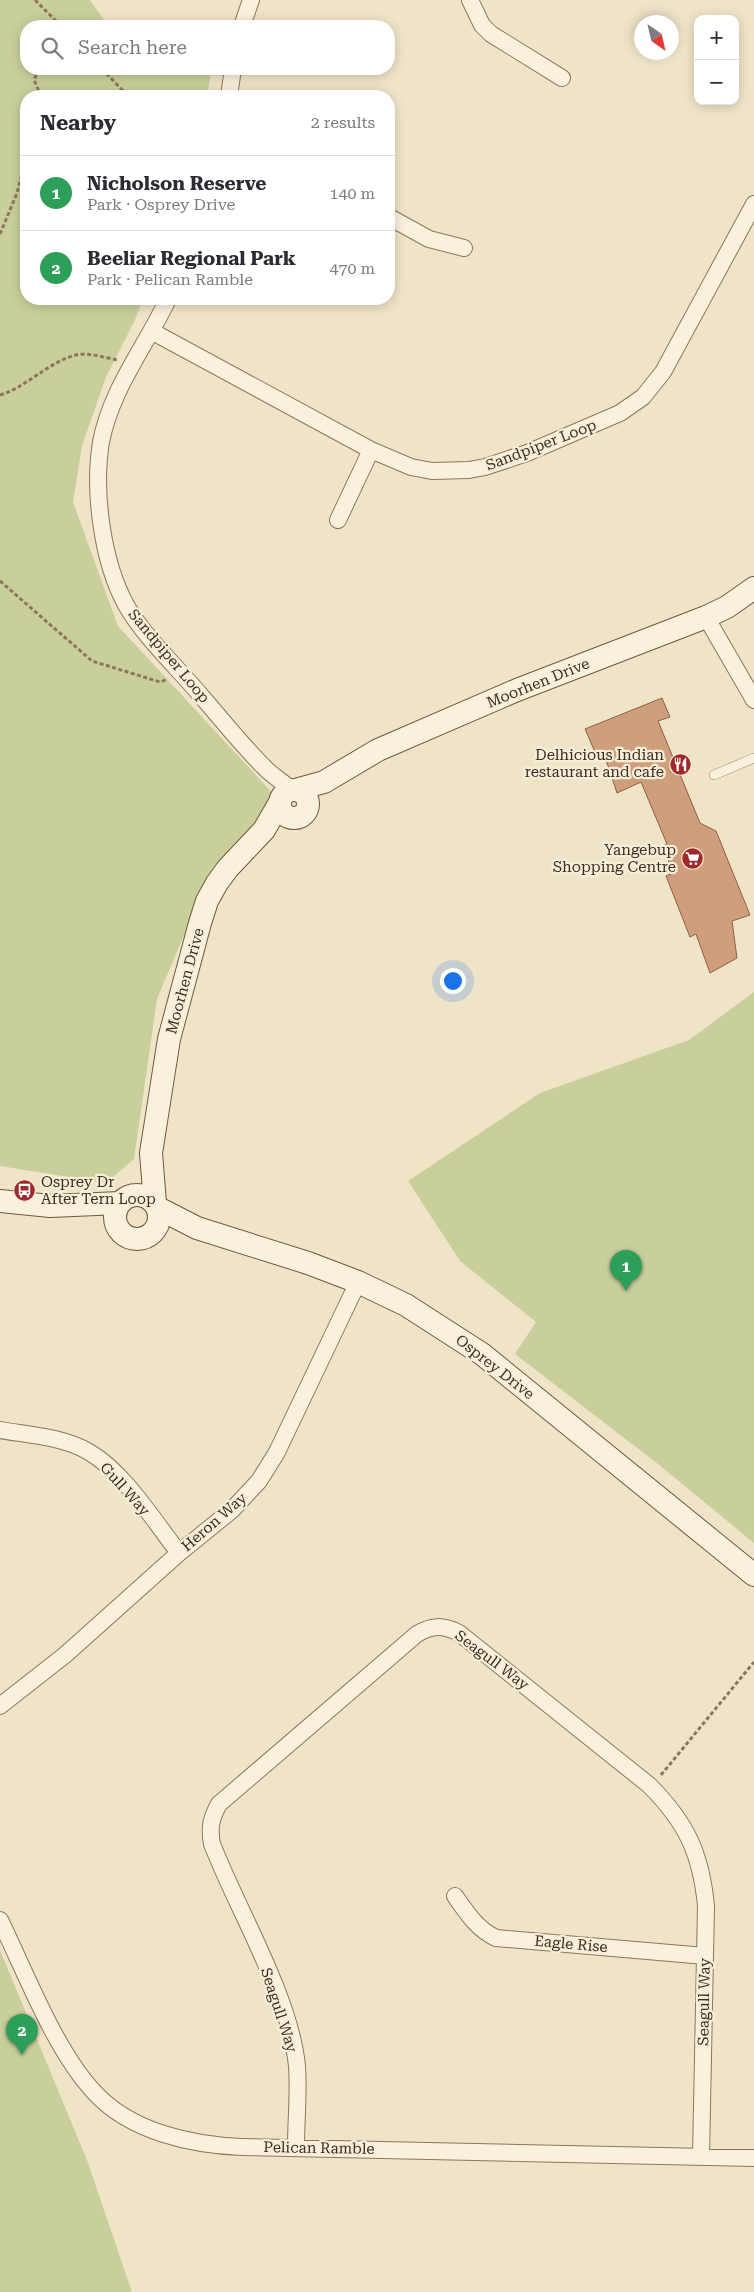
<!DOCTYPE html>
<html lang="en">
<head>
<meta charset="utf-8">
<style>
  body { margin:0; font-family:"Roboto Serif",serif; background:#f2f2f3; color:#2b2b33 }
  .controls { position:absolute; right:15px; top:15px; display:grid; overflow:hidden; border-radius:10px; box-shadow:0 2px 12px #0003 }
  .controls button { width:45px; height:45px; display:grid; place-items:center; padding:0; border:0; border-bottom:1px solid #e1e1e2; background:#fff; color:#2b2b33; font:25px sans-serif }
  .compass { position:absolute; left:634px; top:15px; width:45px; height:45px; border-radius:50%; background:#fff; box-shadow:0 2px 12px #0003; rotate:146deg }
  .you { position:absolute; left:452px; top:980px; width:18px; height:18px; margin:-12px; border:4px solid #fff; border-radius:50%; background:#1a73e8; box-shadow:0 0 0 8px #1a73e833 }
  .badge { display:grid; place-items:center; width:32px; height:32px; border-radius:50%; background:#db2777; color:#fff; font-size:16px; font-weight:700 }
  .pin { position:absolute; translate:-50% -41px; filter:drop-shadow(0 1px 2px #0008) }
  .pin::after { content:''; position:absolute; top:26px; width:18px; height:15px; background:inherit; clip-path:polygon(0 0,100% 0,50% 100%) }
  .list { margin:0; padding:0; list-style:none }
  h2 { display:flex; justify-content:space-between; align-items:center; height:65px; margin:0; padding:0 20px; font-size:21px }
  h2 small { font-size:16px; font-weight:400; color:#7c7c81 }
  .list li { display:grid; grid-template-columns:32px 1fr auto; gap:15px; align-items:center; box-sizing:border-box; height:75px; padding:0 20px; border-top:1px solid #e1e1e2 }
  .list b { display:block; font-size:19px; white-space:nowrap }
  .list p { margin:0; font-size:16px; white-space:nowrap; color:#7c7c81 }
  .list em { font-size:16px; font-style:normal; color:#7c7c81 }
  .icon { flex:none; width:28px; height:28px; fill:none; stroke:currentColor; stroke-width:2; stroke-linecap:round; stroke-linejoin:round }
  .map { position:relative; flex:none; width:754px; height:2292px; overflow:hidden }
  .search { position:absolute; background:#fff; box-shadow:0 2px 12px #0003; left:20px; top:20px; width:375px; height:55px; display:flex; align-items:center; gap:12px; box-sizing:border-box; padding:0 18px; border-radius:20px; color:#7c7c81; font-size:19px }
  .panel { position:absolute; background:#fff; box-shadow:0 2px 12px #0003; left:20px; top:90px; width:375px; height:215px; border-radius:20px }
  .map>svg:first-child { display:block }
  .green { fill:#c9cf9b }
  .building { fill:#cf9f7d; stroke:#8d5f41 }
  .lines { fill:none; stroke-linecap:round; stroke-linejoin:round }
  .lane-casing { stroke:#8d765c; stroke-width:10 }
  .street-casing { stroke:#8d765c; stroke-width:18 }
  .secondary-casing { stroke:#6f573f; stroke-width:24 }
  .path { stroke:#8d765c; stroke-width:3; stroke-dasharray:4 2.5; stroke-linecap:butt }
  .lane { stroke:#faf1dc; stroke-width:9 }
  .street { stroke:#faf1dc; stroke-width:16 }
  .secondary { stroke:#faf1dc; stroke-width:22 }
  .labels { text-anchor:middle; stroke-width:4.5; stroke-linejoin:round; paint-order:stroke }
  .street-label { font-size:15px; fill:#3d2e20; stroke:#f7eed8 }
  .poi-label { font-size:15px; fill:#3d2e20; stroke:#f7eed8; text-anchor:end }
</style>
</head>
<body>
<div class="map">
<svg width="754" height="2292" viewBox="0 0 754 2292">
  <rect width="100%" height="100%" fill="#f0e4c8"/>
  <path class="green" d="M0 0H90L108 26H26V69H195L211 72 207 96H26V299H143L135 320 106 377 82 446 73 502 118 626 277 798 212 869 157 999 134 1159 106 1183 0 1166Z
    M754 992V1543L658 1464 515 1354 536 1322 460 1261 408 1181 540 1093 689 1040Z
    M0 1950 87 2160 132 2292H0Z"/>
  <path class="building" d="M662 698 670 717 658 721 700 823 716 831 750 915 732 921 737 958 710 973 696 934 690 937 666 876 673 873 663 846 667 844 641 782 617 793 605 757 598 759 585 729Z"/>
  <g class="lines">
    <defs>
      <path id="lane" d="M714 775 754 758"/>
      <path id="street" d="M470 0 482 25 491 34 562 78
        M242 26 251 0
        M229 96 233 69
        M389 217 429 239 464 248
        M168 299C146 346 111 389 101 442 93 491 102 561 126 605 144 637 179 669 203 698 223 721 242 745 263 766 271 775 283 782 292 790
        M153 332 371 450 411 467 432 471 469 470 485 467 527 453 620 413 643 397 663 372 754 204
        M338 520 371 450
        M706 617 754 700
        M0 1430C29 1435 64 1437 89 1452 124 1472 154 1521 179 1553
        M0 1706 65 1655 179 1553 232 1510 259 1481 277 1452 358 1282
        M455 1896C467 1913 477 1929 496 1938L705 1956
        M0 1920C26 1973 55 2051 95 2093 131 2132 192 2145 242 2147L754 2158
        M296 2146C296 2120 299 2092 297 2066 290 1996 238 1911 212 1844 209 1828 211 1818 219 1804L417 1634C432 1625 443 1625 459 1633L649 1785C687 1823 701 1854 706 1906L701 2157"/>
      <path id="secondary" d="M280 804a14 14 0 1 1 28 0a14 14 0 1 1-28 0Z
        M295 790 324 782 378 750 517 690 706 617 727 607 754 588
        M115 1217a22 22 0 1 1 44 0a22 22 0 1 1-44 0Z
        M0 1201 50 1206 120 1203
        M155 1203 151 1153 169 1039 200 923 207 901 217 883 228 868 264 830 279 804
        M158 1208 197 1228 308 1263 358 1282 406 1305 482 1354 754 1575"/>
    </defs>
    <use href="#lane" class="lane-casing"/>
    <use href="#street" class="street-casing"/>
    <use href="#secondary" class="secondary-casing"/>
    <path class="path" d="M35 0 61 26
      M39 69 34 80 41 96
      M102 69 128 96
      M0 234 17 193 26 158
      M0 395C27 387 48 362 76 355 87 352 106 358 118 360
      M0 581 92 661 160 682 168 679
      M661 1775 754 1662"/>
    <use href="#lane" class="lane"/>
    <use href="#street" class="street"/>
    <use href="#secondary" class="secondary"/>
  </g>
  <defs>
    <symbol id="restaurant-disc" viewBox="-11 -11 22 22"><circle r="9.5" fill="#9e2a2b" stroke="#f7eed8"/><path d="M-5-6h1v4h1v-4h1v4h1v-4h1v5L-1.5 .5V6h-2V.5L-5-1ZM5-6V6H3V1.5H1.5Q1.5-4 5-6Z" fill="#fff"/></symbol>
    <symbol id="supermarket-disc" viewBox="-11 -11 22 22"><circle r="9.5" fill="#9e2a2b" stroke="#f7eed8"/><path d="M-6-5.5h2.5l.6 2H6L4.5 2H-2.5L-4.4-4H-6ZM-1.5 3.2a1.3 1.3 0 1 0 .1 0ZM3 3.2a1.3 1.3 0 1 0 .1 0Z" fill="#fff"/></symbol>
    <symbol id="bus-disc" viewBox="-11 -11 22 22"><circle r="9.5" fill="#9e2a2b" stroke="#f7eed8"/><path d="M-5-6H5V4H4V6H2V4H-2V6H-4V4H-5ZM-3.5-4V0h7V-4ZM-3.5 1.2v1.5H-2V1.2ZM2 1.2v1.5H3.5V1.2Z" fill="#fff"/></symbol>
  </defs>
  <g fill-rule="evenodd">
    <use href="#restaurant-disc" x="668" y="752" width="25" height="25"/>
    <use href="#supermarket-disc" x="680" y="846" width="25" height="25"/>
    <use href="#bus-disc" x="12" y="1178" width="25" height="25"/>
  </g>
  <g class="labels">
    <g class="street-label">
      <text transform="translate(541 445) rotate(-21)" y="5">Sandpiper Loop</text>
      <text transform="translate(169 656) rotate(50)" y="5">Sandpiper Loop</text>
      <text transform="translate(538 683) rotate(-22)" y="5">Moorhen Drive</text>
      <text transform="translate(185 981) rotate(-75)" y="5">Moorhen Drive</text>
      <text transform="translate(495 1367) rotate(38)" y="5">Osprey Drive</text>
      <text transform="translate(125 1489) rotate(48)" y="5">Gull Way</text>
      <text transform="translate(214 1522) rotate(-41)" y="5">Heron Way</text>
      <text transform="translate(492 1660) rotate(37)" y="5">Seagull Way</text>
      <text transform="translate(571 1944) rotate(5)" y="5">Eagle Rise</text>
      <text transform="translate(704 2002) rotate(-89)" y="5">Seagull Way</text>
      <text transform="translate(279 2010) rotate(72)" y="5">Seagull Way</text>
      <text transform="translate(319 2148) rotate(1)" y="5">Pelican Ramble</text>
    </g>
    <g class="poi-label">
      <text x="664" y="760">Delhicious Indian<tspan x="664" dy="17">restaurant and cafe</tspan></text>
      <text x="676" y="855">Yangebup<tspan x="676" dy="17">Shopping Centre</tspan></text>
      <text x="41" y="1187" text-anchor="start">Osprey Dr<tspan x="41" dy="17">After Tern Loop</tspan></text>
    </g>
  </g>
</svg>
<div class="controls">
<button>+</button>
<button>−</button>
</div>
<svg class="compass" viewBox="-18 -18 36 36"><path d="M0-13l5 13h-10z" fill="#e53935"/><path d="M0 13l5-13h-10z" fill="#7c7c81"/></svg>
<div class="you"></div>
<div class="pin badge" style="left:626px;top:1291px;background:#2e9e5b">1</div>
<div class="pin badge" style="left:22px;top:2055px;background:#2e9e5b">2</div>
<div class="search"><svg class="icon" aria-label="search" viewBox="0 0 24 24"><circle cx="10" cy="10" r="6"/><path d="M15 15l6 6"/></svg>Search here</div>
<section class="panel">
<h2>Nearby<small>2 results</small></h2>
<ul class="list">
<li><span class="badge" style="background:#2e9e5b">1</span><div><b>Nicholson Reserve</b><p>Park · Osprey Drive</p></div><em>140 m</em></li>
<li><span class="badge" style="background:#2e9e5b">2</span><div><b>Beeliar Regional Park</b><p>Park · Pelican Ramble</p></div><em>470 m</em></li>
</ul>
</section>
</div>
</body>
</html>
